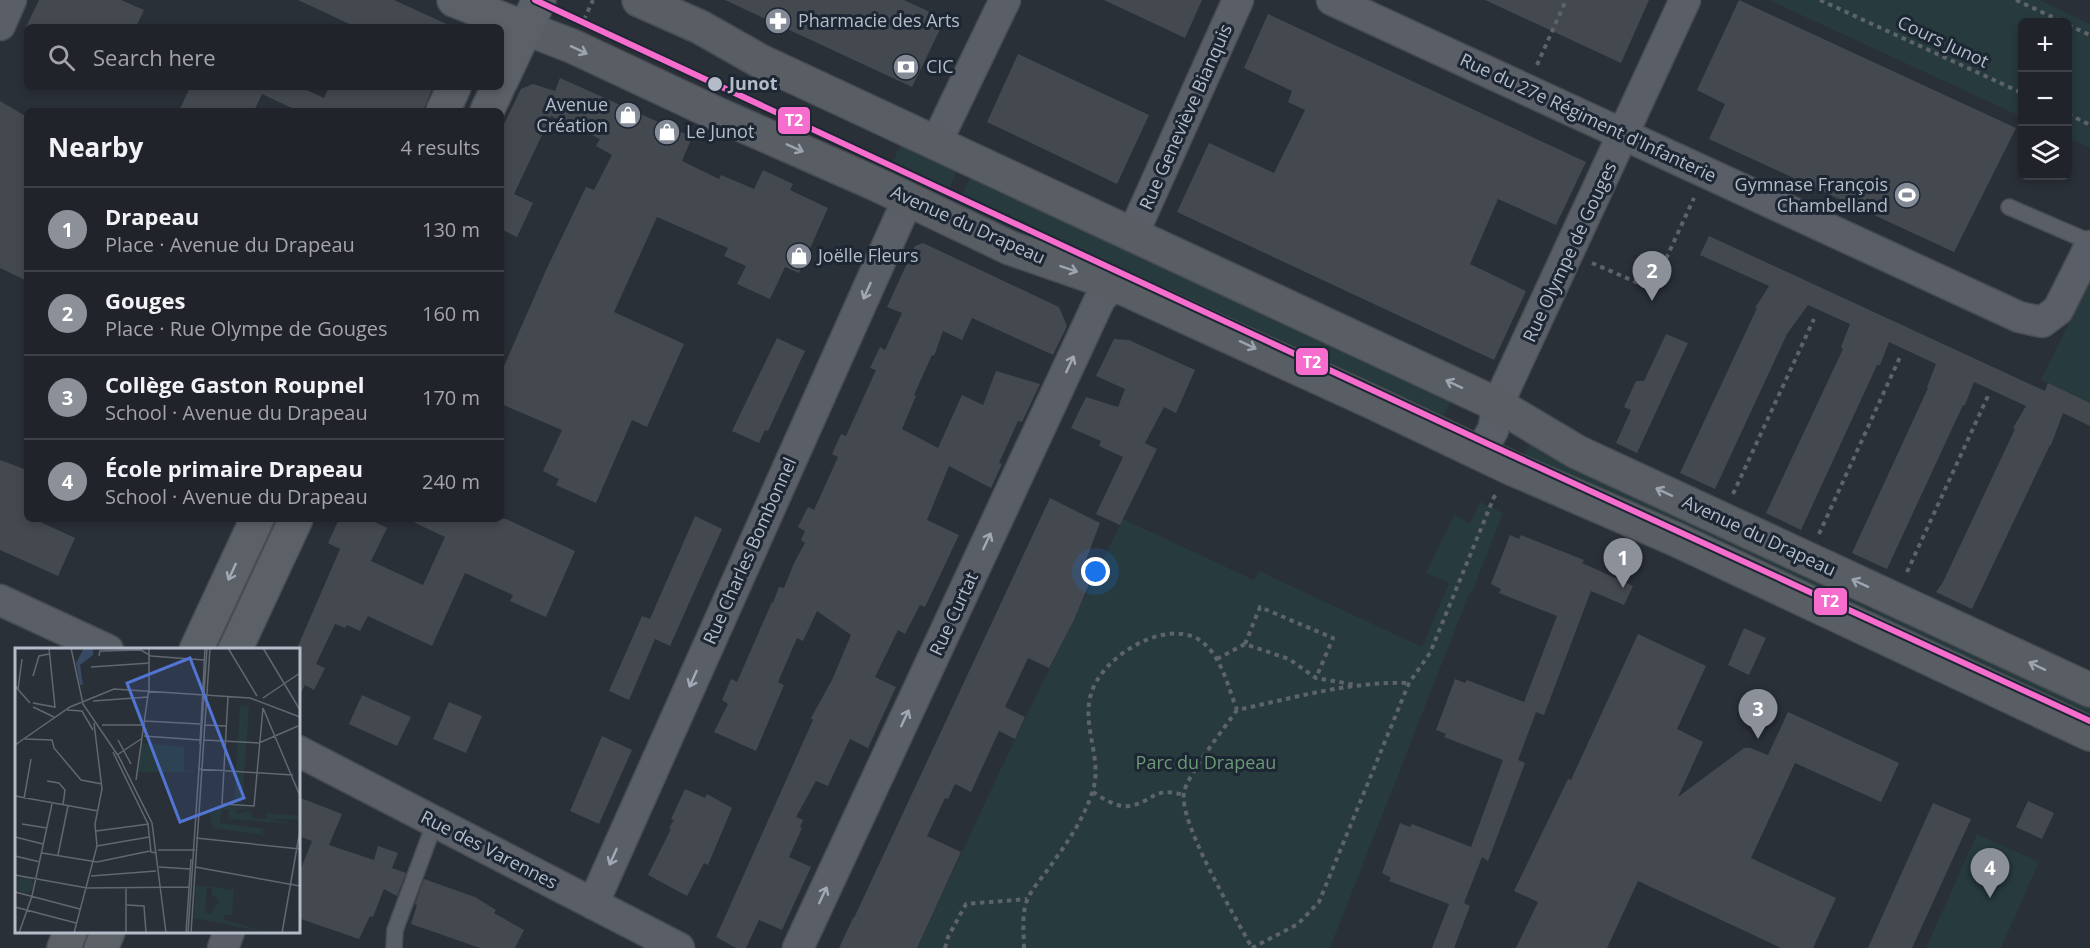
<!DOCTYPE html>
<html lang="en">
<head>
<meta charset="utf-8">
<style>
  body { margin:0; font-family:"Open Sans",sans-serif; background:#282c32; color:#f1f3f6 }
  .controls { position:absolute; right:18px; top:18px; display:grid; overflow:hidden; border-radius:9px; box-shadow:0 3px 9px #0003 }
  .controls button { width:54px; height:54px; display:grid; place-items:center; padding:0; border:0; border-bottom:2px solid #3d4147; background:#20242a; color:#f1f3f6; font:30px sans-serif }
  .you { position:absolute; left:1096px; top:572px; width:21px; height:21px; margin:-15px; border:4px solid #fff; border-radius:50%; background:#1a73e8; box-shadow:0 0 0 9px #1a73e833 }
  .badge { display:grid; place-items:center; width:39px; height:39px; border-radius:50%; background:#8c9099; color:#fff; font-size:20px; font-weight:700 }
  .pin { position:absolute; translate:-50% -50px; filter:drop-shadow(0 2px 3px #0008) }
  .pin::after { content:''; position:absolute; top:32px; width:21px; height:18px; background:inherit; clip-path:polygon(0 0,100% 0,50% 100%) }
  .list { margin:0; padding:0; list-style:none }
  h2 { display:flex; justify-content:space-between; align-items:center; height:78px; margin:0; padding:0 24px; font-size:26px }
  h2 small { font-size:20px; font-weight:400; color:#a2a4a8 }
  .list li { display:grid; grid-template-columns:39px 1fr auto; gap:18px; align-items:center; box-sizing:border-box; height:84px; padding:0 24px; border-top:2px solid #3d4147 }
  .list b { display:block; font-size:22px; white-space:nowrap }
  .list p { margin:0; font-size:20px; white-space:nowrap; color:#a2a4a8 }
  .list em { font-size:20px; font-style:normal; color:#a2a4a8 }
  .icon { flex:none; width:33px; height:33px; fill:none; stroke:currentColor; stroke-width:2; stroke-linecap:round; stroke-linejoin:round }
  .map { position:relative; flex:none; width:2090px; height:948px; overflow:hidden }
  .search { position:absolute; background:#20242a; box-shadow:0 3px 9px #0003; left:24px; top:24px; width:480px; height:66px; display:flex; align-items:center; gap:15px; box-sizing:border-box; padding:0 21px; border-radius:9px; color:#a2a4a8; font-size:22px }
  .panel { position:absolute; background:#20242a; box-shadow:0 3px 9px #0003; left:24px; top:108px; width:480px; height:414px; border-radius:9px }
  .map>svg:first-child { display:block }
  .green { fill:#273a3e }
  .building { fill:#444950 }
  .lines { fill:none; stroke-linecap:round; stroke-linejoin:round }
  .lane-casing { stroke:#484c53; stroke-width:18 }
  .street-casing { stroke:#484c53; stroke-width:33 }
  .secondary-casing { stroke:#484c53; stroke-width:36 }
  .primary-casing { stroke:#484c55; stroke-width:36 }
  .path { stroke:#5d636a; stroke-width:4; stroke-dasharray:4.5 4.5; stroke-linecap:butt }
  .lane { stroke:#5a5e66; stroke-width:15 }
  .street { stroke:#5a5e66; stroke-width:30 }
  .secondary { stroke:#595d64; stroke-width:33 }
  .primary { stroke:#5c6168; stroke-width:33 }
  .tram-1-casing { stroke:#1d2633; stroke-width:10 }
  .tram-1 { stroke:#f76dcd; stroke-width:6 }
  .oneway { stroke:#9da4b0 }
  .oneway2 { stroke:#a2a9b5 }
  .oneway3 { stroke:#a2aab6 }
  .stop-dot { fill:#b4bcc9; stroke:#1d2633; stroke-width:2 }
  .labels { text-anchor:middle; stroke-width:6; stroke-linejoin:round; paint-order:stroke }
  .poi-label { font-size:18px; fill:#b4bcc9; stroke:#1d2633; text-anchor:start }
  .street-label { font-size:18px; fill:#b4bcc9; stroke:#1d2633 }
  .stop-label { font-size:18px; font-weight:bold; fill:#b4bcc9; stroke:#1d2633; text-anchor:start }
  .park-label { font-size:18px; fill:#6b9a76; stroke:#1d2633 }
  .inset-road { fill:none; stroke:#616872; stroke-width:1.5 }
  .view { fill:#5274d3; fill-opacity:0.15; stroke:#5274d3; stroke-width:3 }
  .inset-edge { fill:none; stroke:#b4bcc9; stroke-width:3 }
  .line-badge { stroke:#1d2633; stroke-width:2 }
  .badge-label { font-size:16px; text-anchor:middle; font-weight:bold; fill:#fff }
</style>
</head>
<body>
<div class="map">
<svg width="2090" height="948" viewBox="0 0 2090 948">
  <rect width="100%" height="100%" fill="#2a3038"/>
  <path class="green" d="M1769 0H2039L2090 24V148L2068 138V22H2022V117Z
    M904 138 961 163 942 203 885 178Z
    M974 169 1456 392 1439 425 955 210Z
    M2090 282V403L2041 380Z
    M1533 436 2090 700V727L1522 461Z
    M1480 502 1503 513 1472 592H1470L1330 948H917L1015 739 1123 519 1254 580 1259 571 1422 647 1449 583 1426 573 1454 515 1470 523Z
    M1977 834 2039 862 2001 948H1926Z"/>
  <path class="building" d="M39 0H121L144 10 136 27H26Z
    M298 0H394L453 27H356Z
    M725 0H904L945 19 912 87Z
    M1104 0H1202L1185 38Z
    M1485 0H1649L1621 63Z
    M1739 0 2016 128 1954 252 1709 139 1725 104 1697 90Z
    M1268 14 1586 162 1556 225 1498 199 1470 264 1526 291 1494 360 1177 212 1209 143 1274 173 1305 110 1288 102 1292 91 1244 68Z
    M1018 54 1149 115 1117 184 987 122Z
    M560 78 692 137 682 161 719 179 721 175 754 189 763 170 793 184 790 190 828 208 799 273 785 267 770 299 737 284 746 266 724 256 728 248 657 217 614 312 684 344 647 427 632 420 596 503 556 485 559 479 543 471 562 430 501 404V373L547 268 586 187 594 190 612 155 596 146 600 139 551 116 514 194 533 203 517 237 501 229V130L521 89 533 84 555 91Z
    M190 87H300L324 98 329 87H433L423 111H298L262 94 254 111H179Z
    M0 101 27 117V281L0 268Z
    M1709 236 2045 391 2048 383 2090 403V426L2063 413 2051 445H2050L1972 609 1936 592 1943 582 2015 429 2013 428 2026 406 1974 382 1965 405H1963L1887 569 1852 553 1928 388 1927 387 1936 364 1889 342 1880 365H1877L1801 530 1766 513 1843 349 1841 347 1850 324 1808 305 1787 334 1715 489 1680 473 1757 308H1755L1769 286 1700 255Z
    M923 243 1059 307 1067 326 1053 355 972 318 962 340 943 331 934 356 932 355 914 395 916 396 902 429 938 448 962 395 983 405 996 371 1040 384 1022 422 1018 421 999 463 1002 464 991 488 949 466 927 520 959 535 925 607 920 605 905 634 898 630 875 677 896 687 868 748 850 739 828 786 816 781 796 817 803 820 800 827 802 828 789 857 811 867 782 930 759 920 746 948H736L716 937 813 720 811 718 832 680 851 635 817 611 803 641 797 638 778 682 784 685 756 751 714 732 728 704 722 700 731 679 737 682 772 602 773 603 779 587 784 588 794 563 805 543 801 540 805 531 798 527 808 507 814 510 838 457 832 454 841 434 846 436 876 370 870 368 880 347 885 350 902 313 887 307 915 246Z
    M1666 334 1688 343 1637 453 1616 443 1631 410 1624 407 1636 381H1644Z
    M777 338 805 351 768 431 765 430 759 443 732 431Z
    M1114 339 1129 340 1195 370 1176 413 1164 407 1145 443 1157 449 1120 525 1096 514 1123 457 1099 446 1101 441 1071 428 1086 397 1118 407 1125 389 1096 376Z
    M0 460 27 470V519H34L75 538 58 576 0 550Z
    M1050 498 1100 523 1086 560 1097 565 1074 620 1049 668 1028 658 1005 707 1025 717 1015 739 999 731 971 792 955 784 948 799 945 798 927 836 961 852 917 948H839L853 918H854Z
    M695 516 722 529 670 646 655 639 629 700 609 691 642 616 650 619Z
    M339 519H369L387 528 371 561 423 585 445 537 407 519H506L575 551 546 617 510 601 513 595 465 573 432 646 368 616 360 631 347 625 345 628 335 624 316 664 325 668 314 690 305 685 298 698V646L340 549 328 543Z
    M1510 535 1519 539 1521 535 1584 560 1582 563 1633 586 1624 605 1591 591 1544 715 1536 712 1518 760 1525 763 1488 861 1482 857 1464 903 1470 906 1454 948H1432L1449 904 1389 881 1391 878 1382 873 1400 823 1410 827 1412 824 1471 847 1503 760 1444 737 1446 734 1436 730 1455 679 1465 683 1467 680 1524 702 1557 616 1499 593 1501 589 1491 584Z
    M1744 628 1766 638 1749 675 1728 665Z
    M1638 634 1706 666 1677 729 1703 742 1678 797 1744 748H1750L1768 755 1788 712 1899 763 1881 802 1795 763 1751 858 1836 898 1813 948H1781L1638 881 1607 948H1516L1538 902 1514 891 1568 779 1571 780Z
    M362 695 411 717 397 746 349 724Z
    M449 702 482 716 466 753 433 739Z
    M602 736 632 750 599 824 570 811Z
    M685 789 705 798 707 794 732 808 708 865 704 863 687 896 648 875 671 829 669 828 674 820 671 819Z
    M298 797 342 814 329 845 374 860 378 846 398 853 392 868 406 873 397 896 384 889 373 917 370 916 359 939 298 918V876L312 841 298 836Z
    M2028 801 2054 813 2042 839 2016 827Z
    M1933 803 1971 819 1912 948H1868Z
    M424 879 475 897 496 910 494 913 524 930 515 948H480L411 924 417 905 415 904Z"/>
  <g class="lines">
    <defs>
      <path id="lane" d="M2009 207 2090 242
        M394 948 395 930 435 822"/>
      <path id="street" d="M1332 0 2019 317 2042 322 2058 310 2090 246
        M0 25 11 0
        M936 143 1005 0
        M1133 234 1238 0
        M1480 452 1493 430 1498 405 1504 391 1685 0
        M0 600 108 650
        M298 751 679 948
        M593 904 908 199
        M223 948 229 932
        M798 948 1100 299 1114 284"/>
      <path id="secondary" d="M639 0 700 27 760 61 1498 405 1577 452 2090 690
        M525 28 572 46 717 114 876 184 1010 248 1114 284 1370 401 1511 468 1675 539 2090 734"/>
      <path id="primary" d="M454 0 525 28
        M501 81 539 0
        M443 111 454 87
        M487 111 498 87
        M196 650 257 519
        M235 650 296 519
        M64 948 70 932
        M101 948 108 932"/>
    </defs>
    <use href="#lane" class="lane-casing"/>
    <use href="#street" class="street-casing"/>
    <use href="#secondary" class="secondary-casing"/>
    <use href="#primary" class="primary-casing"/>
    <path class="path" d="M1820 0 2022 93
      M2016 0 2063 22
      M584 20 593 0
      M2068 25 2090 35
      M1537 65 1566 0
      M2068 114 2090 125
      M1592 263 1652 289 1694 198
      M1733 494 1814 319
      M1819 534 1900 357
      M1907 572 1988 396
      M1245 644 1260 607 1333 638 1316 678
      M1217 659 1245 644 1289 659 1316 678 1356 685
      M1237 710C1225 727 1188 774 1184 792 1178 822 1236 918 1252 948
      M1093 792C1102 798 1117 808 1129 806 1154 802 1152 786 1184 795
      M945 948 948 937 966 904 1027 899
      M1024 948C1024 933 1021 913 1028 898 1032 889 1040 880 1046 872 1064 847 1082 823 1092 793 1104 760 1081 727 1091 694 1101 658 1162 619 1198 639 1221 653 1228 687 1237 710 1293 698 1351 681 1409 683
      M1252 948 1298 924 1319 902 1409 683 1430 653 1494 497 1498 493"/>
    <use href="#lane" class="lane"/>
    <use href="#street" class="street"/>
    <use href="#secondary" class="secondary"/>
    <use href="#primary" class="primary"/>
    <defs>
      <path id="tram-1" d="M535 0 1486 443 2090 721"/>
    </defs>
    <use href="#tram-1" class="tram-1-casing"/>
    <use href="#tram-1" class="tram-1"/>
  </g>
  <defs><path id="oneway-shaft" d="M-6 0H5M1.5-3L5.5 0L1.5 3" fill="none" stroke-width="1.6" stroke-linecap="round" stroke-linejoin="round" transform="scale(1.5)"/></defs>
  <g class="oneway">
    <use href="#oneway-shaft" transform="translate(579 50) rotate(25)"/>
    <use href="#oneway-shaft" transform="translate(795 148) rotate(24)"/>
    <use href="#oneway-shaft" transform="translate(1069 269) rotate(19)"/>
    <use href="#oneway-shaft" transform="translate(1248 345) rotate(25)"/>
    <use href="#oneway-shaft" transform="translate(1454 384) rotate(-155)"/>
    <use href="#oneway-shaft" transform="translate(1664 492) rotate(-155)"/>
    <use href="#oneway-shaft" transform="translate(1860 583) rotate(-155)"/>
    <use href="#oneway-shaft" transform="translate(2037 666) rotate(-155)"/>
  </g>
  <g class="oneway2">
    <use href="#oneway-shaft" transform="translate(867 291) rotate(114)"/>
    <use href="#oneway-shaft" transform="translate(1070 364) rotate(-65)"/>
    <use href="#oneway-shaft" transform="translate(987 541) rotate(-65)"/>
    <use href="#oneway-shaft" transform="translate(693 679) rotate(114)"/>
    <use href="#oneway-shaft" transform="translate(905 718) rotate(-65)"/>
    <use href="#oneway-shaft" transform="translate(613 857) rotate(114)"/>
    <use href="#oneway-shaft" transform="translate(823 895) rotate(-65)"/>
  </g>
  <use class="oneway3" href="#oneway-shaft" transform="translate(232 572) rotate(115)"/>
  <defs>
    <symbol id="pharmacy-disc" viewBox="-11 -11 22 22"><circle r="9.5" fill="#848b96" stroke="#1d2633"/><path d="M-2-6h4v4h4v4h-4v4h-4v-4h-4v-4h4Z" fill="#fff"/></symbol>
    <symbol id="bank-disc" viewBox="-11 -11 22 22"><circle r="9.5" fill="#848b96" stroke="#1d2633"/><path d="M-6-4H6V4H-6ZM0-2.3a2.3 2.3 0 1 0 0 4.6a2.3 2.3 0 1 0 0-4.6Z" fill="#fff"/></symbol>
    <symbol id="shop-disc" viewBox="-11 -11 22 22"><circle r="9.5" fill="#848b96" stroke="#1d2633"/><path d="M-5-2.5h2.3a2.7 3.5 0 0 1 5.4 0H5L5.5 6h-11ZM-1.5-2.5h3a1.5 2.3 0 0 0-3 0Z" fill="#fff"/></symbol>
    <symbol id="stadium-disc" viewBox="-11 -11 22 22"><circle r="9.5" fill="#848b96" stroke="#1d2633"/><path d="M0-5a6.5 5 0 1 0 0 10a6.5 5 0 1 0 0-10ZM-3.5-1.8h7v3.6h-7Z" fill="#fff"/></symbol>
  </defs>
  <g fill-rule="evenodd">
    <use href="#pharmacy-disc" x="763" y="6" width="30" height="30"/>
    <use href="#bank-disc" x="891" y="52" width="30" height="30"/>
    <use href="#shop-disc" x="613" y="100" width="30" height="30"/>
    <use href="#shop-disc" x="652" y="117" width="30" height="30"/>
    <use href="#stadium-disc" x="1892" y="180" width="30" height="30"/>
    <use href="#shop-disc" x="784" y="241" width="30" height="30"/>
  </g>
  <circle class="stop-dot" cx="715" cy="84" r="8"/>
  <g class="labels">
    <g class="poi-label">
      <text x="798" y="27">Pharmacie des Arts</text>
      <text x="926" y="73">CIC</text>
      <text x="608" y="111" text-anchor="end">Avenue<tspan x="608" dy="21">Création</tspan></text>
      <text x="686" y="138">Le Junot</text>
      <text x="1888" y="191" text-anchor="end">Gymnase François<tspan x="1888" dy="21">Chambelland</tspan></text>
      <text x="818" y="262">Joëlle Fleurs</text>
    </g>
    <g class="street-label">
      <text transform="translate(1943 42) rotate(25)" y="6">Cours Junot</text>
      <text transform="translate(1186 117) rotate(-66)" y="6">Rue Geneviève Bianquis</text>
      <text transform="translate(1588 118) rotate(25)" y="6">Rue du 27e Régiment d'Infanterie</text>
      <text transform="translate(968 225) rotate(24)" y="6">Avenue du Drapeau</text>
      <text transform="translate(1570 252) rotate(-65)" y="6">Rue Olympe de Gouges</text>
      <text transform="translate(1759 536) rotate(25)" y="6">Avenue du Drapeau</text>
      <text transform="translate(750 551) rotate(-66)" y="6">Rue Charles Bombonnel</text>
      <text transform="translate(954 614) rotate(-65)" y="6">Rue Curtat</text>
      <text transform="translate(489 850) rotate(27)" y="6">Rue des Varennes</text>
    </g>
    <g class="stop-label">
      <text x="729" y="90">Junot</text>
    </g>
    <g class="park-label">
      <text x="1206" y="769">Parc du Drapeau</text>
    </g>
  </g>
  <g transform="translate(15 648)">
    <rect width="285" height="285" fill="#2a3038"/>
    <path d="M225 57 234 59 227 156 219 155ZM127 95 169 99V122L179 124H123ZM202 157 238 160 207 162 204 175 251 181 246 184 250 187 198 180 194 163H202ZM214 161 222 162V166L236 163 238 170 252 171V165L285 168 283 178V171H254L280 176 213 171ZM2 237a8 8 0 1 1 16 0a8 8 0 1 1-16 0ZM181 237 219 242 217 267H210L209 272 257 285 179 270ZM192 240H197V246L204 253 195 266 190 265Z" fill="#273a3e" fill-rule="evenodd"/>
    <path d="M69 0H78V7L65 17 68 37H65L61 15Z" fill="#384963"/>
    <path class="inset-road" d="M56 0 68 56 104 109 137 175 151 285M213 0 242 48M248 0 285 62M84 8 85 3 126 2 136 8 189 12M76 19 135 15M18 28 24 8 34 6M0 38 15 55M3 41 7 11M213 49 207 156 239 158 248 60M248 50 285 25M78 53 133 49M18 55 40 59 34 0M18 59 39 69M248 60 285 148M52 62 67 63 78 82M130 73 185 76M87 77H130M190 77 211 78M129 88 185 92M10 91 37 92 39 100 66 132 87 136M103 92 116 116M189 92 244 95 283 78M185 96 190 0M0 97 55 59 99 41 235 50 285 69M98 104 133 176 136 204 142 205M102 107 126 91M183 121 278 127M121 132 134 40V0M32 133 44 135 50 142 48 157M0 148 83 163M9 151 16 111M7 176 32 180M81 183 134 176M0 189 28 196M181 190 285 201M82 198 134 189M143 202H180M27 205 82 214 135 203M43 207 53 158M0 208 25 214M144 219 176 221M180 219 285 238M0 227 72 240 174 239M76 228 141 223M0 244 65 261M112 257 129 258 131 285M0 259 61 275M4 285 17 248 37 156M59 285 82 198 80 176 87 141 79 75M111 285V240M171 285 176 211M173 285 192 0M176 285 195 0M184 285H213M267 285 285 182"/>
    <path class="view" d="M175 10 229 150 165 174 112 35Z"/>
    <rect width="285" height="285" class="inset-edge"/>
  </g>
  <g class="line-badge">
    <rect x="777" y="106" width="34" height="29" rx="6" fill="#f76dcd"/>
    <rect x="1295" y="347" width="34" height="29" rx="6" fill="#f76dcd"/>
    <rect x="1813" y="587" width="35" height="29" rx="6" fill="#f76dcd"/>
  </g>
  <g class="badge-label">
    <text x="794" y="126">T2</text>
    <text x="1312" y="368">T2</text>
    <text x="1830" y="607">T2</text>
  </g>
</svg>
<div class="controls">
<button>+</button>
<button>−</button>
<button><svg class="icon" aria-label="layers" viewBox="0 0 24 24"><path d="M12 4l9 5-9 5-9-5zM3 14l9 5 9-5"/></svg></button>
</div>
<div class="you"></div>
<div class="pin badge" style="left:1623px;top:588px">1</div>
<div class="pin badge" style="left:1652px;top:301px">2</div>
<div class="pin badge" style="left:1758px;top:739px">3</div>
<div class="pin badge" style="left:1990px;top:898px">4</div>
<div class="search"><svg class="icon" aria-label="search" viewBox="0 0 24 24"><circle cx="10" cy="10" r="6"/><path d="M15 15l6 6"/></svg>Search here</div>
<section class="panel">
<h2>Nearby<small>4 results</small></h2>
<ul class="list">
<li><span class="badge">1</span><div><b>Drapeau</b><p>Place · Avenue du Drapeau</p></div><em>130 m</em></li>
<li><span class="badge">2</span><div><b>Gouges</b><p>Place · Rue Olympe de Gouges</p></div><em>160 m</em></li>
<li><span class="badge">3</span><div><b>Collège Gaston Roupnel</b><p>School · Avenue du Drapeau</p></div><em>170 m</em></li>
<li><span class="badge">4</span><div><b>École primaire Drapeau</b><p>School · Avenue du Drapeau</p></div><em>240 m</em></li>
</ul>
</section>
</div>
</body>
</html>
